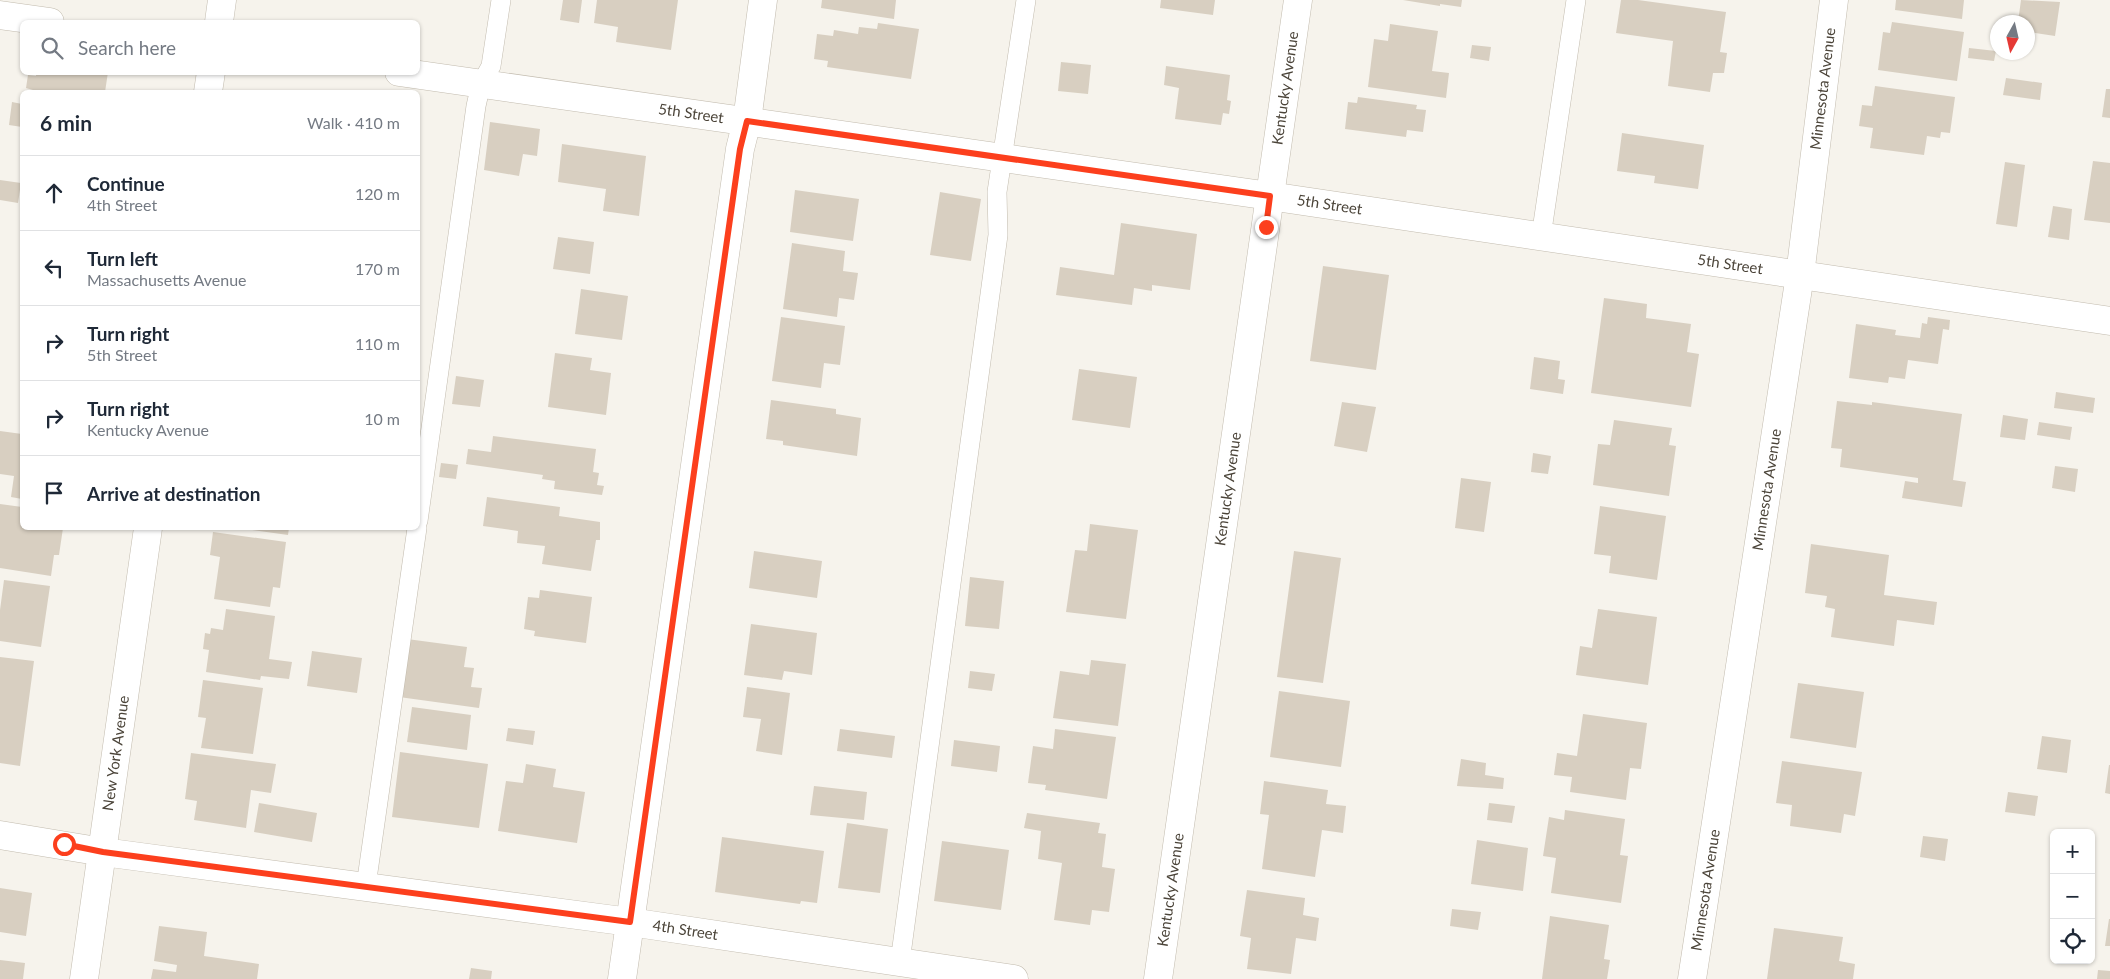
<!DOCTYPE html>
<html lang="en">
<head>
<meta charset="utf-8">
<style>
  body { margin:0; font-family:Lato,sans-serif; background:#f6f6f7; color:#1f2937 }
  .controls { position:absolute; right:15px; bottom:15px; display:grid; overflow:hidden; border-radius:8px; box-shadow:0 1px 4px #0004 }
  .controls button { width:45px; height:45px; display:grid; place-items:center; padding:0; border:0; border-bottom:1px solid #e0e1e3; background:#fff; color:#1f2937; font:25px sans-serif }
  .compass { position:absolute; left:1990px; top:15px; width:45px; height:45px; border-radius:50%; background:#fff; box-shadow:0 1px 4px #0004; rotate:188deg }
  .stop { position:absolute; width:15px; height:15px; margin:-11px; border:4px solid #fc3f1d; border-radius:50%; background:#fff }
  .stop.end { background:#fc3f1d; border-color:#fff; box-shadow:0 1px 5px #0008 }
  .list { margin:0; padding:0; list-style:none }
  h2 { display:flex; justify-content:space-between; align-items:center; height:65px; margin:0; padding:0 20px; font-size:21px }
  h2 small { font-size:16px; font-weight:400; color:#747a83 }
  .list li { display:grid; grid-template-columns:32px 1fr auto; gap:15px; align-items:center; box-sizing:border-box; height:75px; padding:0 20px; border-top:1px solid #e0e1e3 }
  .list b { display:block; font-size:19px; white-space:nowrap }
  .list p { margin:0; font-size:16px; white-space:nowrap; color:#747a83 }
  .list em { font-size:16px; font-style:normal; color:#747a83 }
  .icon { flex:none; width:28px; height:28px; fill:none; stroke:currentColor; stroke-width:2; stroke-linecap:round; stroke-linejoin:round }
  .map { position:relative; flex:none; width:2110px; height:979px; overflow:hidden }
  .search { position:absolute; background:#fff; box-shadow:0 1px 4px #0004; left:20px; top:20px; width:400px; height:55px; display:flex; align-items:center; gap:12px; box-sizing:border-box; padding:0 18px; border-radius:8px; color:#747a83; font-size:19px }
  .panel { position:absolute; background:#fff; box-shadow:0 1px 4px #0004; left:20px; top:90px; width:400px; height:440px; border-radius:8px }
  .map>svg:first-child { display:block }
  .building { fill:#d8cfc1 }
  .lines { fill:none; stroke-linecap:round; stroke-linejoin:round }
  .lane-casing { stroke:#c2bbae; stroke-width:20 }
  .street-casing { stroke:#c2bbae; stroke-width:29 }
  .lane { stroke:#fff; stroke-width:19 }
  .street { stroke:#fff; stroke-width:28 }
  .route { stroke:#fc3f1d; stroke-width:6 }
  .labels { text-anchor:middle; stroke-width:4; stroke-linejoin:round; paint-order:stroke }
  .street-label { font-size:15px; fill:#4b4439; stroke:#fff }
</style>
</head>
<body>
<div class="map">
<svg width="2110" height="979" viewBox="0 0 2110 979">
  <rect width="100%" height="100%" fill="#f6f3ec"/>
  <path class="building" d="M563 0H582L579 23 560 20Z
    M597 0H678L671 50 616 42 618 27 594 23Z
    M822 0H896L894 19 821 8Z
    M1161 0H1215L1213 15 1160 8Z
    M1403 0H1462L1461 7 1440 4V6Z
    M1621 0H1638L1726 12 1720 52 1727 53 1724 73H1713L1710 92 1668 86 1673 41 1616 33Z
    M1896 0H1964L1962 19 1895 10Z
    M2021 0 2060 2 2055 36 2028 32V22H2018Z
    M1892 22 1964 32 1957 81 1878 70 1883 32 1890 33Z
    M878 23 919 29 911 79 827 67 828 61 814 59 817 34 833 36 834 30 858 34 859 27 877 29Z
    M1390 24 1438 31 1432 71 1449 73 1446 98 1368 87 1374 39 1388 41Z
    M1472 45 1491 47 1489 61 1470 58Z
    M1969 48 1996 51 1994 61 1968 58Z
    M1061 62 1091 65 1088 94 1058 91Z
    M1166 66 1230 75 1227 100 1231 101 1229 114 1223 113 1221 125 1175 119 1179 88 1164 85Z
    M36 72H108L105 92H33V90L26 88 28 75 36 76Z
    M2006 78 2042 83 2040 100 2003 95Z
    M1875 86 1955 97 1950 133 1941 132 1940 138 1927 136 1924 155 1870 148 1873 128 1859 126 1862 105 1872 106Z
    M2106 89H2110V118L2102 117Z
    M1358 97 1417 105 1416 109 1426 110 1423 132 1407 130 1406 137 1345 129 1348 102 1357 103Z
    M12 102 22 104V127L9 125Z
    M490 122 540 129 537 156 523 154 519 176 484 170Z
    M1622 133 1704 145 1698 189 1654 183 1655 176 1617 171Z
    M562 144 646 156 639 216 603 211 606 189 558 182Z
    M2093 161 2110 163V223L2084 220Z
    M2005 162 2025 165 2017 227 1996 224Z
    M0 180 21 183 18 203 0 200Z
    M795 190 859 199 853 241 790 232Z
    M940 192 981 199 971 261 930 255Z
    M2053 206 2072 209 2069 240 2048 237Z
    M1121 223 1197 234 1190 290 1152 285V291L1134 288 1132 305 1056 295 1060 267 1114 275Z
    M558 237 594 242 590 274 553 269Z
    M792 243 845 251 843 271 858 273 854 300 839 298 837 317 783 309Z
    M1323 266 1389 275 1376 370 1310 361Z
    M581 289 628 296 622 340 575 334Z
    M1604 298 1647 304 1646 318 1691 324 1687 352 1699 354 1691 407 1591 393Z
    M781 317 845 326 840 365 824 363 821 388 772 381Z
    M1928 317 1950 320 1949 330 1943 329 1938 364 1908 360 1905 379 1889 377 1888 383 1849 378 1856 324 1896 330 1895 335 1920 338 1922 323 1927 324Z
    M555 353 592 358 590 370 611 373 606 415 548 407Z
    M1534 357 1560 361 1558 379 1565 380 1563 394 1530 389Z
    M1079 369 1137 377 1130 428 1072 420Z
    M456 376 484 380 480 407 452 404Z
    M2056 392 2095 398 2093 413 2054 408Z
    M771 400 836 409V414L861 418 857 456 783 445V441L766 439Z
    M1837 401 1872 405V402L1962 414 1953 480 1966 482 1962 507 1902 498 1905 481 1918 483V478L1840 467 1842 449 1831 448Z
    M1342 402 1376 407 1367 452 1334 446Z
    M2003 415 2028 419 2025 440 2000 437Z
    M1614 420 1672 428 1669 445 1676 446 1669 496 1593 485 1598 444 1610 445Z
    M2039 422 2072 427 2070 440 2037 435Z
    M0 431 22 434V499L11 497 14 476 0 474Z
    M493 436 596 449 593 472 599 473 597 485 604 486 602 495 554 489 555 481 542 479 543 475 466 464 468 449 491 452Z
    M1533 453 1551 456 1548 474 1531 472Z
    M441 463 458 465 456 479 439 477Z
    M2055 466 2078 469 2075 492 2052 488Z
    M1461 478 1491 482 1484 532 1455 528Z
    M487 497 560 507 559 516 600 522V540H596L591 571 542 564 545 546 517 543 518 531 483 526Z
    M0 504 22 507V528H63L59 555H54L51 576 0 568Z
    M1600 506 1666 516 1657 580 1609 573 1611 556 1594 554Z
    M1090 524 1138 530 1126 619 1066 612 1075 550 1087 551Z
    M237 528H289L288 535Z
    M213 532 286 542 280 588 273 587 270 607 214 599 220 557 210 555Z
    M1811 544 1889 555 1884 595 1937 602 1934 625 1897 620 1894 646 1831 637 1835 609 1825 607 1827 596 1805 593Z
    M754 551 822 561 817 598 749 588Z
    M1294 551 1341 558 1323 683 1277 677Z
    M970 577 1004 581 999 629 965 626Z
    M4 580 50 586 41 647 0 641V610Z
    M540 590 592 597 586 643 534 636 535 631 524 629 528 597 539 598Z
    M226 609 275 616 269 659 292 662 289 679 261 676 260 680 206 672 209 650 203 649 205 633 210 634 211 628 223 630Z
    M1598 609 1657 617 1648 685 1576 675 1580 646 1592 648Z
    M751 624 817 633 812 675 784 671 782 680 744 675Z
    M407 639 467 647 464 667 474 668 471 687 482 688 479 708 399 697Z
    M312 651 362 658 357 693 307 686Z
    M0 657 34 661 20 766 0 763Z
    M1091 660 1126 664 1118 726 1053 718 1060 671 1089 675Z
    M970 671 995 674 992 691 968 688Z
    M203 680 263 688 253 754 201 748 206 718 198 717Z
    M1798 683 1864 692 1856 748 1790 738Z
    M747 687 790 693 782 755 756 751 761 719 743 717Z
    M1279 691 1350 701 1341 767 1270 757Z
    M412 707 471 715 467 750 407 742Z
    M1583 714 1647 723 1641 769 1630 768 1626 800 1570 792 1572 777 1554 775 1557 753 1577 756Z
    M508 728 535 731 533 745 506 741Z
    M840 729 895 736 892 758 837 751Z
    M1055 729 1116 737 1107 799 1045 790 1046 785 1028 783 1033 746 1053 749Z
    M2042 736 2071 740 2067 773 2037 769Z
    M954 740 1000 746 997 772 951 766Z
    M400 752 488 764 479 828 392 817Z
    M191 753 276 764 271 793 251 790 246 828 194 820 197 801 185 799Z
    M1461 759 1486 763 1485 775 1504 778 1503 789 1457 786Z
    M1782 761 1862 772 1855 816 1844 814 1841 833 1790 826 1792 805 1776 803Z
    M526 764 556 769 553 787 585 792 577 843 498 831 506 781 523 783Z
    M2109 765H2110V794L2105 793Z
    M1264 781 1328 790 1326 804 1346 806 1343 833 1322 830 1315 877 1262 869 1269 815 1260 814Z
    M814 786 867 792 864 820 810 815Z
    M2008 792 2038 796 2035 816 2005 812Z
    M259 803 317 813 312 842 254 832Z
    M1489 803 1515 806 1512 823 1487 820Z
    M1565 810 1625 819 1620 855 1628 856 1621 903 1551 893 1556 858 1543 856 1549 817 1564 820Z
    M1027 813 1100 823 1098 833 1106 834 1102 867 1115 869 1109 912 1092 910 1090 925 1054 920 1062 863 1038 859 1041 831 1024 828Z
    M847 823 888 829 880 893 838 888Z
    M1923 836 1948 839 1945 861 1920 857Z
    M722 837 824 851 817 903 801 901 800 904 715 892Z
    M1477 840 1528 848 1523 891 1471 884Z
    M942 841 1009 850 1001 910 934 901Z
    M0 888 32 893 26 936 0 932Z
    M1247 890 1305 898 1303 915 1319 918 1316 941 1296 938 1291 974 1247 969 1251 938 1240 936Z
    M1452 909 1481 912 1478 930 1450 926Z
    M1550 916 1609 925 1604 959 1610 960 1607 979H1542Z
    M2109 919H2110V946H2105Z
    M159 926 207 932 204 956 259 964 257 979H151L153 969 176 972 177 965 154 961Z
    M1774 928 1843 937 1839 961 1855 964 1853 979H1767Z
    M0 960 25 963 23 979H0Z
    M471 968 492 971 491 979H469Z
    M2098 970 2110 971V979H2097Z"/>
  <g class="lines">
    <defs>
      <path id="lane" d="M1541 237 1576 0
        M418 521 476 106 481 84 491 66 501 0
        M366 886 417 528
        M900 962 998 235 997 192 1026 0"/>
      <g id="street">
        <path d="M0 15 50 22"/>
        <path d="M219 22 222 0"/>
        <path id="s1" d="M399 72 1270 196 2110 321"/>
        <path d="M208 92 211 72"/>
        <path id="s2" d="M0 835 103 852 630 922 1014 979"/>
        <path id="s3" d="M84 979 148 528"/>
        <path d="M622 979 740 149 747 121 763 0"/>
        <path id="s4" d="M1158 979 1298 0"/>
        <path id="s5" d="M1692 979 1800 275 1834 0"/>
      </g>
    </defs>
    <use href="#lane" class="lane-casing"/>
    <use href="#street" class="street-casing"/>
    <use href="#lane" class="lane"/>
    <use href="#street" class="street"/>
  </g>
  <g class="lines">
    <path class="route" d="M64 844 103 852 630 922 740 149 747 121 1270 196 1266 227"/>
  </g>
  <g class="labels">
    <g class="street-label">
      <text dy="5" stroke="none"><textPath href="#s4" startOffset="900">Kentucky Avenue</textPath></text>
      <text dy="5" stroke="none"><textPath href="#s5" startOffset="900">Minnesota Avenue</textPath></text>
      <text dy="5" stroke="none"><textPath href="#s1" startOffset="295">5th Street</textPath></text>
      <text dy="5" stroke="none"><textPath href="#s1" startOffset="940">5th Street</textPath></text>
      <text dy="5" stroke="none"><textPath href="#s1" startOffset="1345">5th Street</textPath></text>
      <text dy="5" stroke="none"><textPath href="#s4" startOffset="495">Kentucky Avenue</textPath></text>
      <text dy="5" stroke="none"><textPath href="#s5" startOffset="495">Minnesota Avenue</textPath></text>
      <text dy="5" stroke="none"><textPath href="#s3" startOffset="228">New York Avenue</textPath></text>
      <text dy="5" stroke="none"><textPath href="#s4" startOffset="90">Kentucky Avenue</textPath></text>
      <text dy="5" stroke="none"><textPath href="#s5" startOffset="90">Minnesota Avenue</textPath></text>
      <text dy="5" stroke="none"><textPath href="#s2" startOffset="692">4th Street</textPath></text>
    </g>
  </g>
</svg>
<div class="controls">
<button>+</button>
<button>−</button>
<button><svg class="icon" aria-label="locate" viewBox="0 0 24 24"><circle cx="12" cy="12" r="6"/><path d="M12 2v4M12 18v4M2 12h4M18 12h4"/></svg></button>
</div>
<svg class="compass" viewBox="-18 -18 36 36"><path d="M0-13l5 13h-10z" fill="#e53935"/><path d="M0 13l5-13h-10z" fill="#747a83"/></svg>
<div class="stop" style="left:64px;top:844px"></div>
<div class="stop end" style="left:1266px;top:227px"></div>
<div class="search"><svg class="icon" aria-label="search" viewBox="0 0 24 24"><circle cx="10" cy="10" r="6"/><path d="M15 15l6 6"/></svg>Search here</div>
<section class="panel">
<h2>6 min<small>Walk · 410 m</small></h2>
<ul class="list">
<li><svg class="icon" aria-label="ahead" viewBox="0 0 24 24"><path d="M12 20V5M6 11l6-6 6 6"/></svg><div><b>Continue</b><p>4th Street</p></div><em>120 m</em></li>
<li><svg class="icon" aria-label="left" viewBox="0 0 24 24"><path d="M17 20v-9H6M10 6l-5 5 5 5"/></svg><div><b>Turn left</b><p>Massachusetts Avenue</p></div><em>170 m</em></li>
<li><svg class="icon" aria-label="right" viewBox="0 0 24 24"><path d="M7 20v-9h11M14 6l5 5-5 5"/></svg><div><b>Turn right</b><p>5th Street</p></div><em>110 m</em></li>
<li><svg class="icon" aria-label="right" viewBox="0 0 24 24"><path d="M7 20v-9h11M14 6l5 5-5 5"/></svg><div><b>Turn right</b><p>Kentucky Avenue</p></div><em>10 m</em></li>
<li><svg class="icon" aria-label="arrive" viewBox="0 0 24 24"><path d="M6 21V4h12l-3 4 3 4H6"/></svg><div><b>Arrive at destination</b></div></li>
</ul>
</section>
</div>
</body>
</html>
